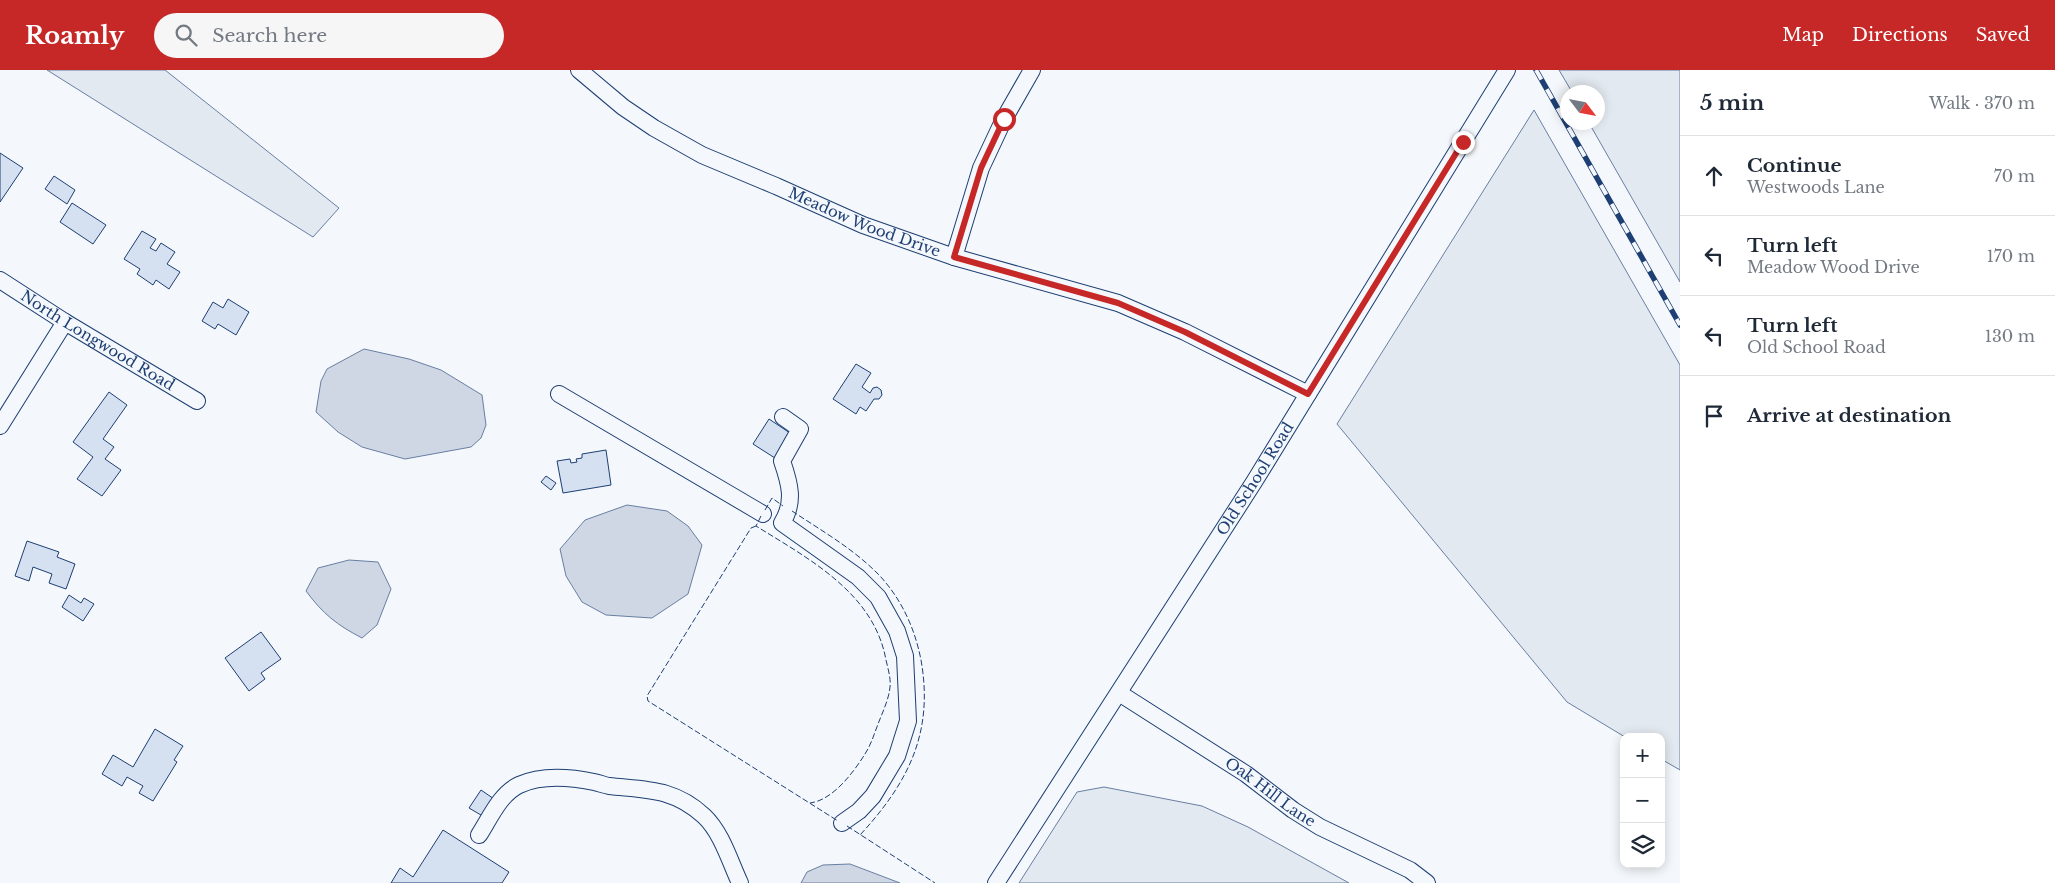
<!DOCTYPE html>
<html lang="en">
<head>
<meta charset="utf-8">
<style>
  body { margin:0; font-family:"Libre Baskerville",serif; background:#f6f6f7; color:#1f2937 }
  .controls { position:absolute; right:15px; bottom:15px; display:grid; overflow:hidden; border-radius:10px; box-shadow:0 2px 12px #0003 }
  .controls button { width:45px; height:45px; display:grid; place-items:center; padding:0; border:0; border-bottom:1px solid #e0e1e3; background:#fff; color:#1f2937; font:25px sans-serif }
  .compass { position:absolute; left:1560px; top:15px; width:45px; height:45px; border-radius:50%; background:#fff; box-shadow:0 2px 12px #0003; rotate:122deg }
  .stop { position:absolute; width:15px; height:15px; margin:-11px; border:4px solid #c62828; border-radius:50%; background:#fff }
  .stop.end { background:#c62828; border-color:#fff; box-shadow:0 1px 5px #0008 }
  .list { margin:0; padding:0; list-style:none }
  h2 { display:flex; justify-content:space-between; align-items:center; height:65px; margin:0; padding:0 20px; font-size:21px }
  h2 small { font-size:16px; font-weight:400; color:#747a83 }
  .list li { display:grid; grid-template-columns:32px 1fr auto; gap:15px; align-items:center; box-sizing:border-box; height:80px; padding:0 20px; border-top:1px solid #e0e1e3 }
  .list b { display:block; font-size:19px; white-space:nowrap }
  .list p { margin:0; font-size:16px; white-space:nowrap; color:#747a83 }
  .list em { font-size:16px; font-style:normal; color:#747a83 }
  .icon { flex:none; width:28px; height:28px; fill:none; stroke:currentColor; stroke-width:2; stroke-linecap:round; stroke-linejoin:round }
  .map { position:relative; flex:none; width:1680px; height:813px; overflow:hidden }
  header { display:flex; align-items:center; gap:30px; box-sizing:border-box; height:70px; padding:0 25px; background:#c62828; color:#fff }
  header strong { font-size:24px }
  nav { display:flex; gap:28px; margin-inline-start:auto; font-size:18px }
  .search { width:350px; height:45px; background:#f6f6f7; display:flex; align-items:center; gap:12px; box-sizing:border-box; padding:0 18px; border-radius:28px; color:#747a83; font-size:19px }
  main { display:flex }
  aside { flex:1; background:#fff }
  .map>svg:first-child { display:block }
  .green { fill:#e3e9f0; stroke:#687fa3 }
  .water { fill:#cfd7e4; stroke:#687fa3 }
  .building { fill:#d5e0f0; stroke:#1d3f73 }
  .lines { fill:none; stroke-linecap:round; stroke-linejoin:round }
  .minor-casing { stroke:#1d3f73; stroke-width:18 }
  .minor { stroke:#f4f7fb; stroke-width:16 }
  .rail-casing { stroke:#1d3f73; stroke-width:5.5 }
  .rail { stroke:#f4f7fb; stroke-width:4; stroke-dasharray:11; stroke-linecap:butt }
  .fence { stroke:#1d3f73; stroke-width:1; stroke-dasharray:6 2.5; stroke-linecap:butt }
  .route { stroke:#c62828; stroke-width:6 }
  .labels { text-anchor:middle; stroke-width:4; stroke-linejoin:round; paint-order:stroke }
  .street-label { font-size:15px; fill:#1d3f73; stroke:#f4f7fb }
</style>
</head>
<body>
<header>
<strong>Roamly</strong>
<div class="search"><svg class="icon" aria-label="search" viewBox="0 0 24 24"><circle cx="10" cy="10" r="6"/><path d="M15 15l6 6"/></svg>Search here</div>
<nav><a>Map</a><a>Directions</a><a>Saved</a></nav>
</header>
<main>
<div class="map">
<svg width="1680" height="813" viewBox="0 0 1680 813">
  <rect width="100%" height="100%" fill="#f4f7fb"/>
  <path class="green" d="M47 0H165L339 138 313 167Z
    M1559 0H1680V212L1589 53 1598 52V22H1572Z
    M1534 40 1680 295V700L1661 689V667H1625L1567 632 1337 354Z
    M1104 717 1202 736 1248 757 1349 813H1019L1077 722Z"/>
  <path class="water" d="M364 279 409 289 441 300 482 325 486 355 481 368 471 377 405 389 362 377 338 362 316 342 321 311 327 299Z
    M627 435 667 441 688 456 702 475 688 524 652 548 606 545 582 532 566 506 560 479 585 450Z
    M349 490 378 492 391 519 377 555 362 568C337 555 323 544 306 521L318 498Z
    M850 794 900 813H801L807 802 823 795Z"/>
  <path class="building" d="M0 83 23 98 0 132Z
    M54 106 75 120 67 134 45 119Z
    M72 133 106 155 93 174 60 152Z
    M142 161 156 169 150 178 156 181 161 173 175 182 167 194 180 202 169 219 156 210 153 215 137 204 140 199 124 189Z
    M228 229 249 242 236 265 218 254 215 259 202 251 213 232 223 238Z
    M856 294 871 303 862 317 870 323 873 318 877 317 881 320 882 325 879 329H874L866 341 860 337 856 344 833 329Z
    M109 322 127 335 103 369 114 377 105 389 121 400 102 426 77 409 93 387 73 372Z
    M769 349 793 365 778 390 753 374Z
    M606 380 611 415 563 423 557 391 570 389 571 393 577 392 576 389 582 388V384Z
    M546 406 556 413 551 420 541 412Z
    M27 471 59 482 57 487 75 494 66 519 49 513 52 504 33 497 29 511 15 506Z
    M69 525 81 533 84 528 94 534 83 551 62 537Z
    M261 562 281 589 261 603 265 609 249 621 225 588Z
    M155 659 183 676 174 690 177 692 153 731 139 723 143 716 127 707 122 716 102 704 113 685 133 697Z
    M481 720 497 731 486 748 469 738Z
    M443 760 509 802 502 813H391L400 798 413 807Z"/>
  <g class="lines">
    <defs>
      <g id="minor">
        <path id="s1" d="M579 0 623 37 654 58 702 85 776 116 863 155 954 187 1118 233 1185 262 1308 324"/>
        <path d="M954 187 981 98 1004 49 1032 0"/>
        <path id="s2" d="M0 210 65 252 197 331"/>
        <path d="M559 324 763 444"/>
        <path d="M783 347 800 359 782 391C790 414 795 432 782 453L858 507 878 527 897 561 905 586 908 651 897 686 873 726 859 741 842 753"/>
        <path d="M0 356 65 252"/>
        <path id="s3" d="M1119 623 1246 704 1293 740 1320 757 1410 800 1427 813"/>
        <path d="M479 765C490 748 500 724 519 715 541 705 570 707 594 712 599 713 604 715 609 716 646 720 674 718 704 746 722 763 730 792 740 813"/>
        <path id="s4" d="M996 813 1254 412 1507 0"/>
      </g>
    </defs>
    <use href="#minor" class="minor-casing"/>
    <use href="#minor" class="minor"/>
    <defs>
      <path id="rail" d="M1536 0 1680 255"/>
    </defs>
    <use href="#rail" class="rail-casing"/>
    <use href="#rail" class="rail"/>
    <path class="fence" d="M765 440 772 428 783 436
      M792 441C822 461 854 479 880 506 902 530 915 559 921 590 934 663 908 713 860 765
      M761 446 756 456C809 489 874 523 886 590 888 599 891 608 890 617 889 628 884 639 880 649 875 661 872 673 865 684 853 703 833 730 810 733
      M756 456 751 458 647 626 648 631 838 751
      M847 756 935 813"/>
  </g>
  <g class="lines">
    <path class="route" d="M1004 49 981 98 954 187 1118 233 1185 262 1308 324 1463 72"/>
  </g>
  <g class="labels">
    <g class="street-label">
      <text dy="5" stroke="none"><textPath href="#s1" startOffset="326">Meadow Wood Drive</textPath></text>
      <text dy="5" stroke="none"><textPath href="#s2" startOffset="115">North Longwood Road</textPath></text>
      <text dy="5" stroke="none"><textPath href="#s4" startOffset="480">Old School Road</textPath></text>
      <text dy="5" stroke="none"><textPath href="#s3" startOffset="181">Oak Hill Lane</textPath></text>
    </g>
  </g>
</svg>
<div class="controls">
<button>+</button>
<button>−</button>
<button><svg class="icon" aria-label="layers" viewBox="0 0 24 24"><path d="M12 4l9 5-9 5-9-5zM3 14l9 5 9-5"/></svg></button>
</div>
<svg class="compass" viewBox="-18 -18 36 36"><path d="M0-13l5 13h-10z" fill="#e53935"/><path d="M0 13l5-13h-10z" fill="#747a83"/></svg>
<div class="stop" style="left:1004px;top:49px"></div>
<div class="stop end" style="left:1463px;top:72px"></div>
</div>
<aside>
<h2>5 min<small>Walk · 370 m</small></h2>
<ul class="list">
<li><svg class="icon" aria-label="ahead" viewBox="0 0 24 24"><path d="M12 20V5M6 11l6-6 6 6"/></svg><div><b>Continue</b><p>Westwoods Lane</p></div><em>70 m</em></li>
<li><svg class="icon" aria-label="left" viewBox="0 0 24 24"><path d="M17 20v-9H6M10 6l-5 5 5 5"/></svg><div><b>Turn left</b><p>Meadow Wood Drive</p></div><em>170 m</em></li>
<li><svg class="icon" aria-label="left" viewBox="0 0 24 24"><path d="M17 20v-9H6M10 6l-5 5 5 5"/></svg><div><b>Turn left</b><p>Old School Road</p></div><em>130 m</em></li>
<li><svg class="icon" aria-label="arrive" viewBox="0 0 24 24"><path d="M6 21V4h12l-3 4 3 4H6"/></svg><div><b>Arrive at destination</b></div></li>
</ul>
</aside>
</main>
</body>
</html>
